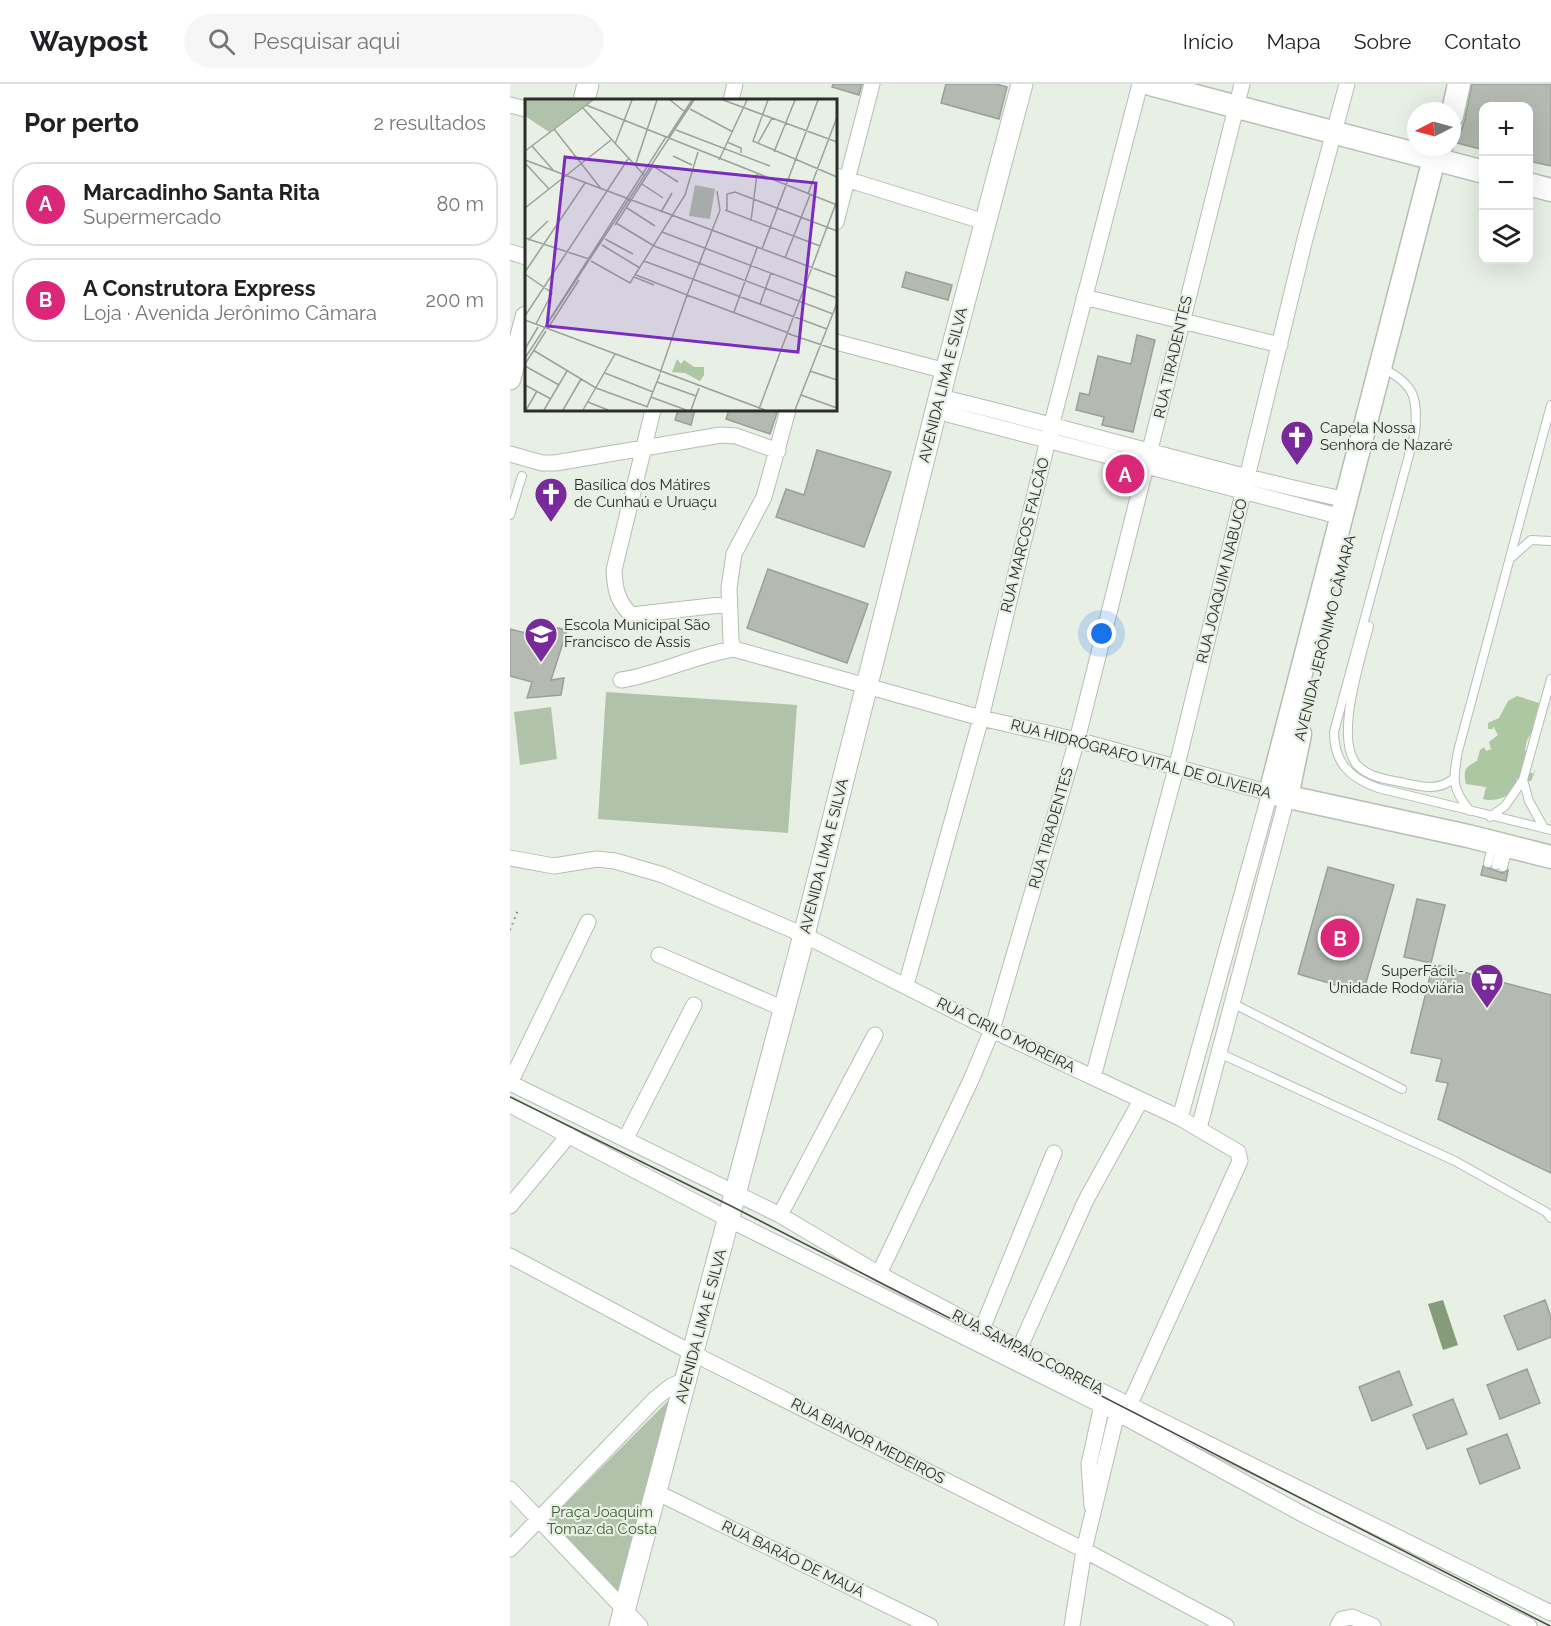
<!DOCTYPE html>
<html lang="pt">
<head>
<meta charset="utf-8">
<style>
  body { margin:0; font-family:Raleway,sans-serif; background:#f6f6f6; color:#202124 }
  .controls { position:absolute; right:18px; top:18px; display:grid; overflow:hidden; border-radius:12px; box-shadow:0 6px 24px #0002 }
  .controls button { width:54px; height:54px; display:grid; place-items:center; padding:0; border:0; border-bottom:2px solid #e0e0e0; background:#fff; color:#202124; font:30px sans-serif }
  .compass { position:absolute; left:897px; top:18px; width:54px; height:54px; border-radius:50%; background:#fff; box-shadow:0 6px 24px #0002; rotate:264deg }
  .you { position:absolute; left:592px; top:550px; width:21px; height:21px; margin:-15px; border:4px solid #fff; border-radius:50%; background:#1a73e8; box-shadow:0 0 0 9px #1a73e833 }
  .badge { display:grid; place-items:center; width:39px; height:39px; border-radius:50%; background:#db2777; color:#fff; font-size:20px; font-weight:700 }
  .pin { position:absolute; translate:-50% -50%; border:3px solid #fff; box-shadow:0 2px 6px #0006 }
  .list { margin:0; padding:0; list-style:none }
  h2 { display:flex; justify-content:space-between; align-items:center; height:78px; margin:0; padding:0 24px; font-size:26px }
  h2 small { font-size:20px; font-weight:400; color:#757577 }
  .list li { display:grid; grid-template-columns:39px 1fr auto; gap:18px; align-items:center; box-sizing:border-box; height:84px; margin:0 12px 12px; padding:0 12px; border:2px solid #e0e0e0; border-radius:24px }
  .list b { display:block; font-size:22px; white-space:nowrap }
  .list p { margin:0; font-size:20px; white-space:nowrap; color:#757577 }
  .list em { font-size:20px; font-style:normal; color:#757577 }
  .icon { flex:none; width:33px; height:33px; fill:none; stroke:currentColor; stroke-width:2; stroke-linecap:round; stroke-linejoin:round }
  .map { position:relative; flex:none; width:1041px; height:1542px; overflow:hidden }
  header { display:flex; align-items:center; gap:36px; box-sizing:border-box; height:84px; padding:0 30px; background:#fff; border-bottom:2px solid #e0e0e0 }
  header strong { font-size:28px }
  nav { display:flex; gap:33px; margin-inline-start:auto; font-size:21px }
  .search { width:420px; height:54px; background:#f6f6f6; display:flex; align-items:center; gap:15px; box-sizing:border-box; padding:0 21px; border-radius:33px; color:#757577; font-size:22px }
  main { display:flex }
  aside { flex:1; background:#fff }
  .map>svg:first-child { display:block }
  .green { fill:#b0c2a9 }
  .forest { fill:#adc7a3 }
  .water { fill:#849c7a }
  .building { fill:#b4bab1; stroke:#99a097; stroke-width:1.5 }
  .lines { fill:none; stroke-linecap:round; stroke-linejoin:round }
  .service-casing { stroke:#b6bdb3; stroke-width:10 }
  .minor-casing { stroke:#b6bdb3; stroke-width:17 }
  .secondary-casing { stroke:#b6bdb3; stroke-width:23 }
  .primary-casing { stroke:#b6bdb3; stroke-width:25 }
  .path { stroke:#81867f; stroke-width:2; stroke-dasharray:1.5 4.5; stroke-linecap:butt }
  .service { stroke:#fff; stroke-width:8 }
  .minor { stroke:#fff; stroke-width:15 }
  .secondary { stroke:#fff; stroke-width:21 }
  .primary { stroke:#fff; stroke-width:22 }
  .tram { stroke:#454944; stroke-width:1.5 }
  .labels { text-anchor:middle; stroke-width:4.5; stroke-linejoin:round; paint-order:stroke }
  .street-label { font-size:15px; fill:#2a2d29; stroke:#e8efe5 }
  .poi-label { font-size:15px; fill:#2a2d29; stroke:#e8efe5; text-anchor:start }
  .park-label { font-size:15px; fill:#3f612f; stroke:#e8efe5 }
  .inset-road { fill:none; stroke:#9ca19a; stroke-width:1.5 }
  .view { fill:#7b2cbf; fill-opacity:0.15; stroke:#7b2cbf; stroke-width:3 }
  .inset-edge { fill:none; stroke:#2a2d29; stroke-width:3 }
</style>
</head>
<body>
<header>
<strong>Waypost</strong>
<div class="search"><svg class="icon" aria-label="search" viewBox="0 0 24 24"><circle cx="10" cy="10" r="6"/><path d="M15 15l6 6"/></svg>Pesquisar aqui</div>
<nav><a>Início</a><a>Mapa</a><a>Sobre</a><a>Contato</a></nav>
</header>
<main>
<aside>
<h2>Por perto<small>2 resultados</small></h2>
<ul class="list">
<li><span class="badge">A</span><div><b>Marcadinho Santa Rita</b><p>Supermercado</p></div><em>80 m</em></li>
<li><span class="badge">B</span><div><b>A Construtora Express</b><p>Loja · Avenida Jerônimo Câmara</p></div><em>200 m</em></li>
</ul>
</aside>
<div class="map">
<svg width="1041" height="1542" viewBox="0 0 1041 1542">
  <rect width="100%" height="100%" fill="#e8efe5"/>
  <path class="green" d="M96 608 287 621 278 749 88 735Z
    M41 623 47 675 10 681 4 628Z
    M163 1312 110 1513 40 1435Z"/>
  <path class="forest" d="M1007 612 1029 619 1022 646 1025 644 1017 656 1015 666 1024 671 1020 688 1023 690 1026 685 1021 697H1009L1007 694 1004 708C993 714 984 718 973 715L976 703 956 700C953 686 955 683 967 677L970 666 974 663 976 667 981 665 979 658 988 651 983 642V645H978V639L989 634 998 617Z"/>
  <path class="water" d="M933 1216 948 1261 933 1266 918 1220Z"/>
  <path class="building" d="M323 0H352L349 11 322 3Z
    M436 0H486L497 3 489 35 431 19Z
    M962 0H1041V82L1018 77V22H974V66L947 59 955 35Z
    M396 188 442 201 438 216 392 203Z
    M627 251 645 256 623 348 592 341 594 333 566 326 570 309 579 311 588 272 621 280Z
    M168 326H185L181 341 165 336Z
    M219 326H268L260 350 216 335Z
    M307 366 381 388 354 463 266 433 276 405 294 411Z
    M258 485 358 520 337 579 237 544Z
    M39 542 57 546 41 596 54 594 51 611 17 614 22 598 0 592V545L35 554Z
    M973 782 992 789 998 786 996 797 971 791Z
    M818 783 884 801 853 909 788 890Z
    M907 815 935 821 921 879 894 873Z
    M923 880 1041 911V1089L928 1035 938 999 926 997 932 975 901 969Z
    M1035 1216 1041 1233V1253L1008 1266 994 1232Z
    M1017 1285 1030 1319 990 1335 977 1301Z
    M889 1287 902 1321 862 1337 849 1303Z
    M943 1315 957 1350 917 1365 903 1331Z
    M997 1350 1010 1384 970 1400 957 1365Z"/>
  <g class="lines">
    <defs>
      <path id="service" d="M872 284C905 300 908 314 905 349L824 648C824 679 840 694 868 704L1041 746
        M0 431 12 392
        M1002 473 1021 456 1041 457
        M859 542C851 575 823 656 848 682 859 693 875 695 890 698 909 702 927 708 943 695
        M1013 696 1019 717 1034 744
        M960 727C941 704 943 695 948 667L1041 321
        M980 733 995 722 1013 696 1041 595
        M978 779 983 760
        M986 781 991 762
        M993 783 998 764
        M722 919 892 1005
        M709 969 945 1077 1036 1128 1041 1134"/>
      <path id="minor" d="M221 16 225 0
        M0 21 16 25
        M326 92 475 138
        M326 138 362 0
        M0 168 16 173
        M574 213 770 261
        M326 258 436 287
        M430 313C566 345 700 387 837 416
        M143 326 104 486C105 506 107 516 121 531L219 520
        M426 327 832 433
        M0 370 32 379H45L211 351 226 352 268 367
        M224 565 221 557 219 504 224 470 254 413 278 326
        M111 596C150 590 185 571 224 565L471 634 567 656 760 709 670 1034
        M0 774 44 782 87 775 105 777 153 791 294 851 482 946 670 1034 728 1068 730 1077 620 1320
        M78 838 0 999 270 1131 369 1190 563 1293 1041 1529
        M149 871 274 925
        M396 901 471 634 542 339 630 0
        M583 993 666 685 795 155 837 0
        M0 1021 218 1135 607 1329 796 1432 1019 1542
        M689 1044 777 713
        M116 1054 184 921
        M0 1122 59 1051
        M270 1131 365 951
        M0 1172 184 1270 574 1466 716 1542
        M369 1190 461 996 482 946 567 656 732 0
        M472 1245 544 1069
        M510 1263 576 1116 631 1016
        M0 1405 130 1542
        M146 1408 420 1542
        M582 1422 579 1380 592 1321
        M0 1465 145 1315 161 1302 178 1295
        M562 1542 574 1466 607 1329
        M828 1542 832 1535 842 1533 863 1542"/>
      <path id="secondary" d="M74 16 78 0
        M0 295 16 233
        M110 1542 294 851 436 287 512 0"/>
      <path id="primary" d="M640 0 974 88
        M942 32 949 0
        M931 63 924 75 760 709 958 752 1041 773
        M1018 100 1041 106
        M777 713 790 650"/>
    </defs>
    <use href="#service" class="service-casing"/>
    <use href="#minor" class="minor-casing"/>
    <use href="#secondary" class="secondary-casing"/>
    <use href="#primary" class="primary-casing"/>
    <path class="path" d="M0 846 8 826"/>
    <use href="#service" class="service"/>
    <use href="#minor" class="minor"/>
    <use href="#secondary" class="secondary"/>
    <use href="#primary" class="primary"/>
    <path class="tram" d="M0 1013 221 1122 1040 1542"/>
  </g>
  <defs>
    <symbol id="church-pin" viewBox="-11 -11 22 30"><path d="M0 17L-7.5 6A9.5 9.5 0 1 1 7.5 6Z" fill="#78299a" stroke="#e8efe5"/><path d="M-1.2-6h2.4v3.5h3.3v2.4h-3.3V6h-2.4V-.1h-3.3v-2.4h3.3Z" fill="#fff"/></symbol>
    <symbol id="school-pin" viewBox="-11 -11 22 30"><path d="M0 17L-7.5 6A9.5 9.5 0 1 1 7.5 6Z" fill="#78299a" stroke="#e8efe5"/><path d="M0-5L7-2L0 1L-7-2ZM-4 1L0 2.5L4 1V4Q0 6-4 4Z" fill="#fff"/></symbol>
    <symbol id="supermarket-pin" viewBox="-11 -11 22 30"><path d="M0 17L-7.5 6A9.5 9.5 0 1 1 7.5 6Z" fill="#78299a" stroke="#e8efe5"/><path d="M-6-5.5h2.5l.6 2H6L4.5 2H-2.5L-4.4-4H-6ZM-1.5 3.2a1.3 1.3 0 1 0 .1 0ZM3 3.2a1.3 1.3 0 1 0 .1 0Z" fill="#fff"/></symbol>
  </defs>
  <g fill-rule="evenodd">
    <use href="#church-pin" x="768" y="334" width="38" height="52"/>
    <use href="#church-pin" x="22" y="391" width="38" height="52"/>
    <use href="#school-pin" x="12" y="531" width="38" height="52"/>
    <use href="#supermarket-pin" x="958" y="877" width="38" height="52"/>
  </g>
  <g class="labels">
    <g class="street-label">
      <text transform="translate(663 273) rotate(-77)" y="5">RUA TIRADENTES</text>
      <text transform="translate(433 301) rotate(-76)" y="5">AVENIDA LIMA E SILVA</text>
      <text transform="translate(515 451) rotate(-76)" y="5">RUA MARCOS FALCÃO</text>
      <text transform="translate(712 497) rotate(-76)" y="5">RUA JOAQUIM NABUCO</text>
      <text transform="translate(815 554) rotate(-76)" y="5">AVENIDA JERÔNIMO CÂMARA</text>
      <text transform="translate(631 675) rotate(15)" y="5">RUA HIDRÓGRAFO VITAL DE OLIVEIRA</text>
      <text transform="translate(541 744) rotate(-74)" y="5">RUA TIRADENTES</text>
      <text transform="translate(314 772) rotate(-76)" y="5">AVENIDA LIMA E SILVA</text>
      <text transform="translate(496 951) rotate(26)" y="5">RUA CIRILO MOREIRA</text>
      <text transform="translate(191 1242) rotate(-75)" y="5">AVENIDA LIMA E SILVA</text>
      <text transform="translate(518 1268) rotate(27)" y="5">RUA SAMPAIO CORREIA</text>
      <text transform="translate(358 1357) rotate(27)" y="5">RUA BIANOR MEDEIROS</text>
      <text transform="translate(283 1475) rotate(26)" y="5">RUA BARÃO DE MAUÁ</text>
    </g>
    <g class="poi-label">
      <text x="810" y="349">Capela Nossa<tspan x="810" dy="17">Senhora de Nazaré</tspan></text>
      <text x="64" y="406">Basílica dos Mátires<tspan x="64" dy="17">de Cunhaú e Uruaçu</tspan></text>
      <text x="54" y="546">Escola Municipal São<tspan x="54" dy="17">Francisco de Assis</tspan></text>
      <text x="954" y="892" text-anchor="end">SuperFácil -<tspan x="954" dy="17">Unidade Rodoviária</tspan></text>
    </g>
    <g class="park-label">
      <text x="92" y="1433">Praça Joaquim<tspan x="92" dy="17">Tomaz da Costa</tspan></text>
    </g>
  </g>
  <g transform="translate(15 15)">
    <rect width="312" height="312" fill="#e8efe5"/>
    <path d="M0 1H67L24 33 0 17ZM170 86 190 90 185 120 164 117Z" fill="#b0c2a9"/>
    <path d="M152 260 156 265 159 261 169 268H179V276L175 282 160 274 147 273Z" fill="#adc7a3"/>
    <path class="inset-road" d="M145 1 160 13M198 1 312 43M243 1 228 42 312 78M61 6 312 106M58 9 119 76M165 10 208 33M29 30 77 91M151 31 245 67M143 38 167 1M202 43 216 49V54M233 44 247 19M90 45 107 1M7 47 28 71M0 52 68 1M249 53 270 1M148 57 167 66M0 61 312 178M194 61 222 1M0 64 24 90M110 67 132 1M117 85 138 99M192 92 195 111M283 95 312 18M0 109 86 41M102 109 130 127M200 111 295 147M202 111V95L210 93 312 132M136 113 147 94M226 122 232 75M91 124 129 147 308 215M90 126 128 67 153 83M137 133 312 199M0 139 64 160M80 140 108 155M3 141 23 122M77 146 115 169M237 150 293 1M260 159 285 96M66 162 105 184 160 96 173 53M119 162 302 230M0 173 60 84M0 175 27 194 11 225M111 176 162 196 195 111M109 178 129 186M235 205 246 174M209 213 232 149M0 217 103 60M0 221 240 311M20 228 141 38M23 229 54 181M264 235 312 251M0 250 13 228M8 251 71 289 123 308M0 259 169 1M0 265 21 232M0 267 34 286M285 272 312 281M80 274 128 293M135 274 162 196 266 235M132 283 171 297M0 286 26 300M276 296 312 309M126 298 161 311M63 303 83 311M122 308 135 275M234 310 311 104M1 311 12 292M19 311 42 272M38 311 56 280M58 311 90 255M166 311 174 289M270 311 312 204"/>
    <path class="view" d="M40 58 291 84 273 253 22 227Z"/>
    <rect width="312" height="312" class="inset-edge"/>
  </g>
</svg>
<div class="controls">
<button>+</button>
<button>−</button>
<button><svg class="icon" aria-label="layers" viewBox="0 0 24 24"><path d="M12 4l9 5-9 5-9-5zM3 14l9 5 9-5"/></svg></button>
</div>
<svg class="compass" viewBox="-18 -18 36 36"><path d="M0-13l5 13h-10z" fill="#e53935"/><path d="M0 13l5-13h-10z" fill="#757577"/></svg>
<div class="you"></div>
<div class="pin badge" style="left:615px;top:390px">A</div>
<div class="pin badge" style="left:830px;top:854px">B</div>
</div>
</main>
</body>
</html>
